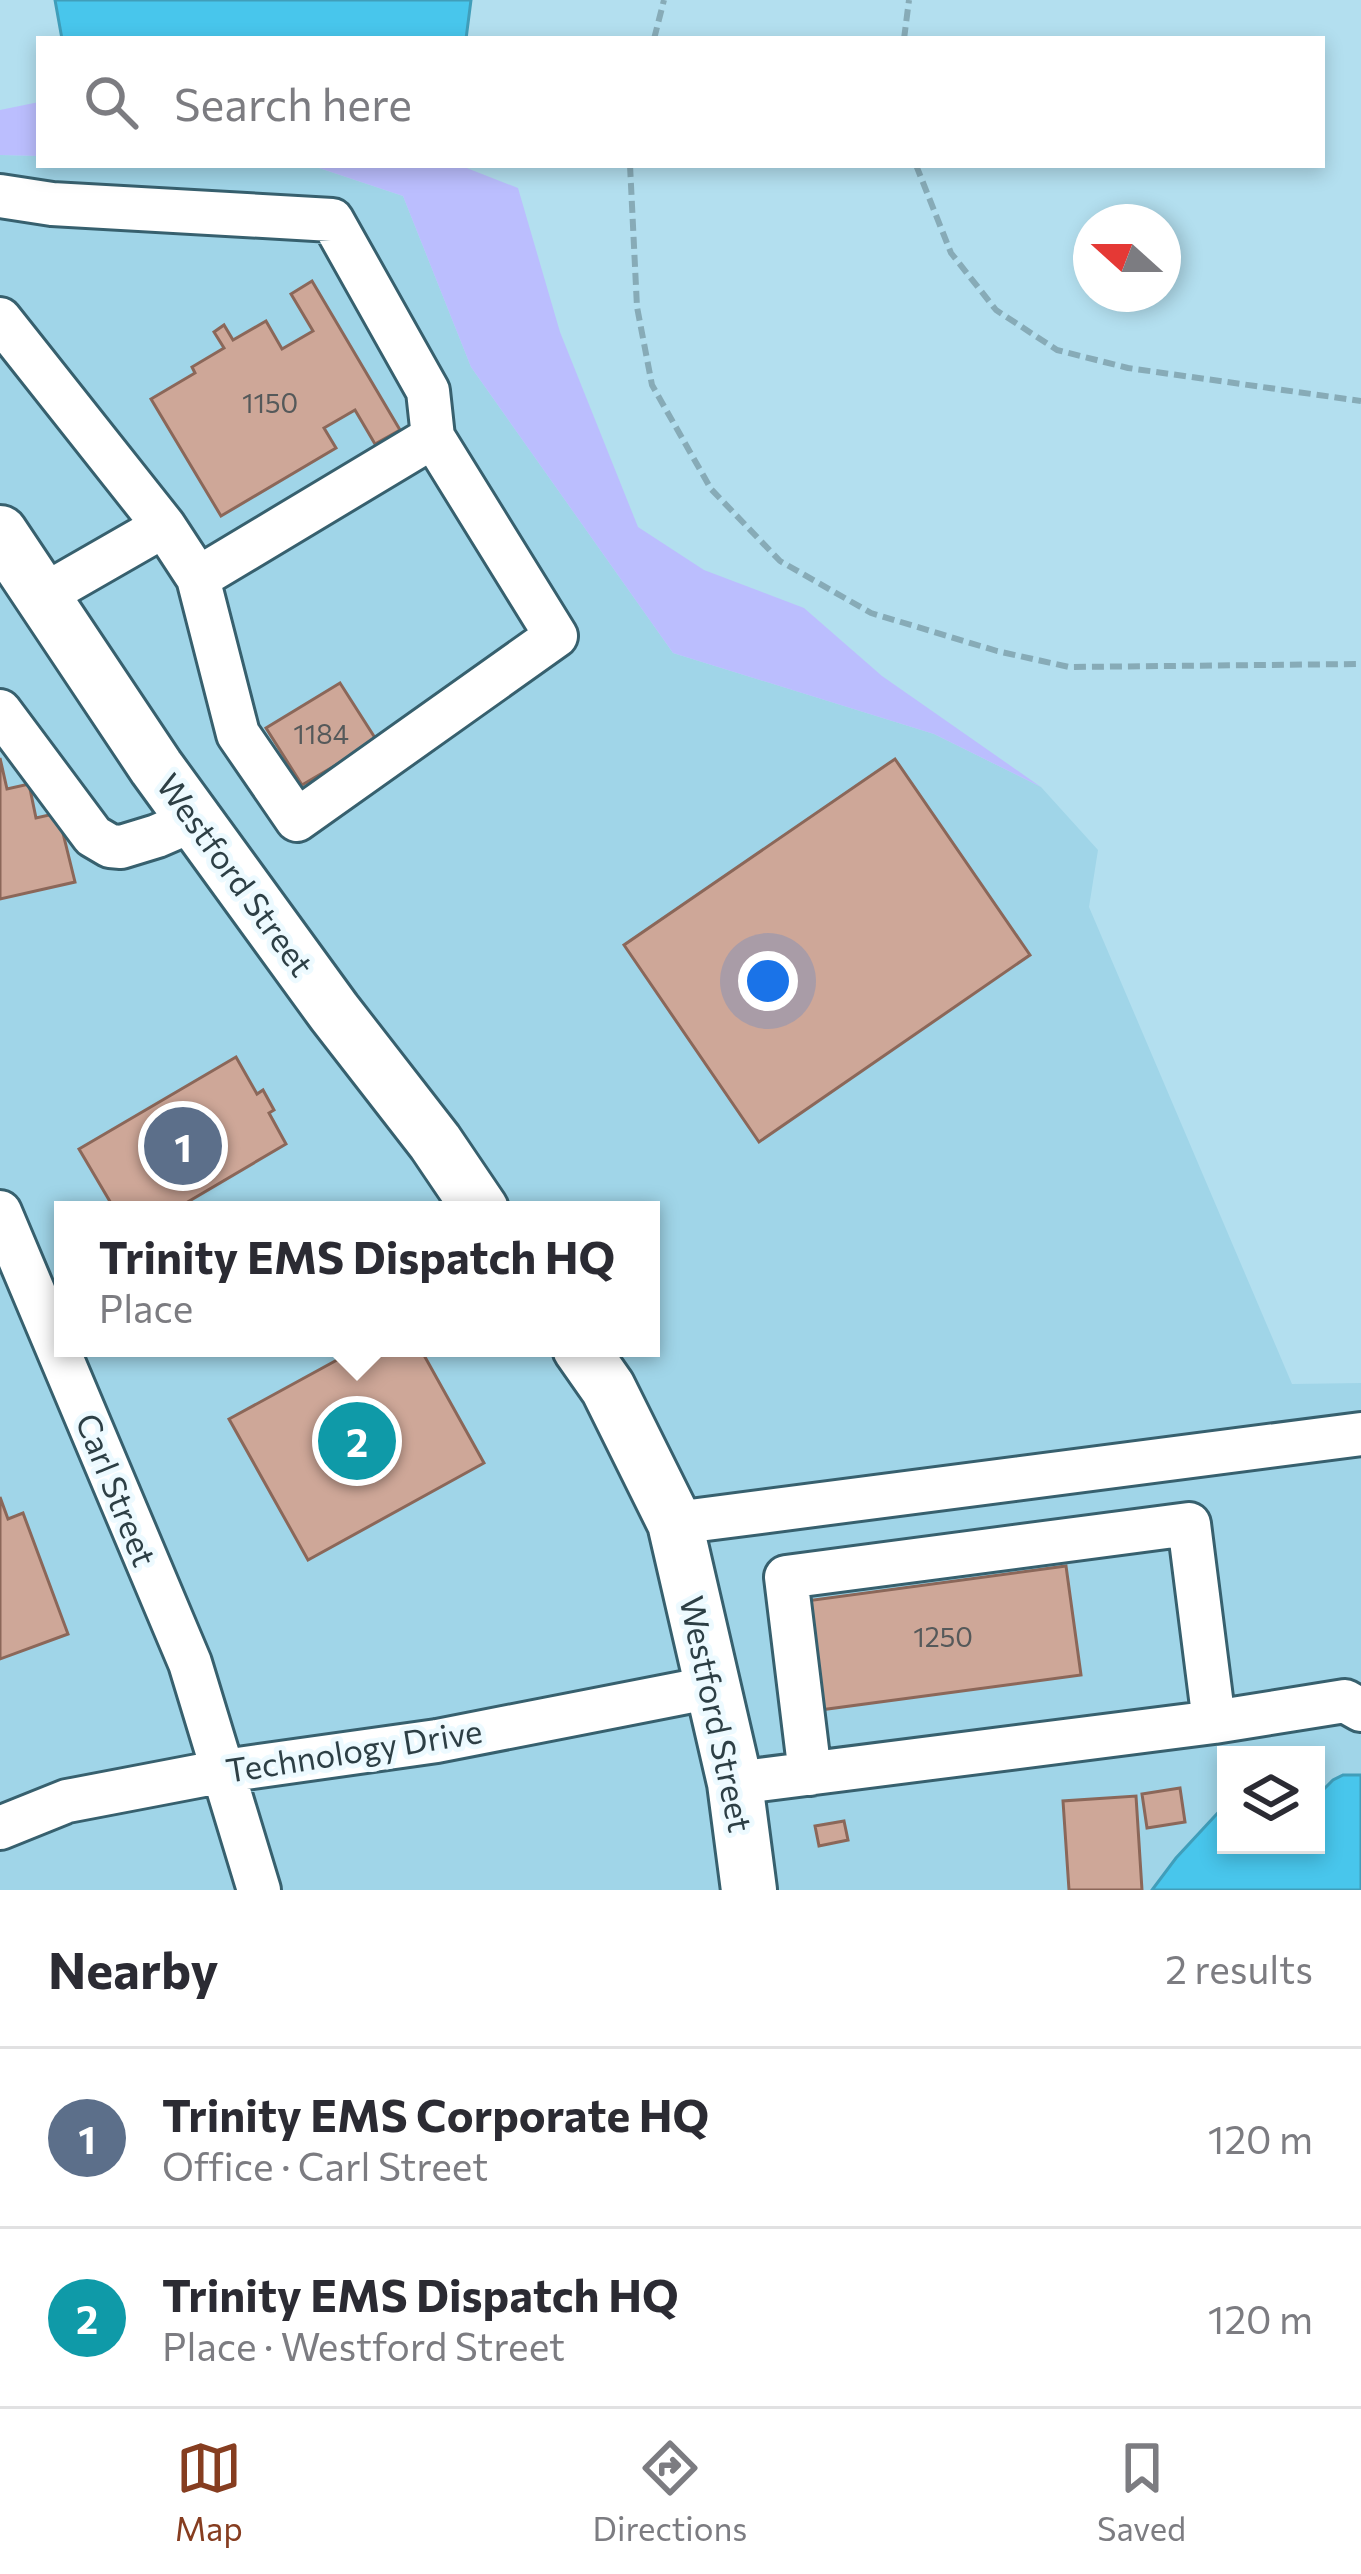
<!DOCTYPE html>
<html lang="en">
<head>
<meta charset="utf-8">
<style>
  body { margin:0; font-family:Commissioner,sans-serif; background:#f2f2f3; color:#2b2b33 }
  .controls { position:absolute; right:36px; bottom:36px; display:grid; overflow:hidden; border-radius:0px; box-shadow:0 6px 18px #0003 }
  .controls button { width:108px; height:108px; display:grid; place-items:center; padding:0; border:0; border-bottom:3px solid #e1e1e2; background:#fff; color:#2b2b33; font:60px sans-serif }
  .compass { position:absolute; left:1073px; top:204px; width:108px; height:108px; border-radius:50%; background:#fff; box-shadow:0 6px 18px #0003; rotate:291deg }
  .you { position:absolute; left:768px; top:981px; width:42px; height:42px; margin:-30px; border:9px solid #fff; border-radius:50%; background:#1a73e8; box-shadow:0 0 0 18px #1a73e833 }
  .badge { display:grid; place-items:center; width:78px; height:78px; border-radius:50%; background:#863d20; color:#fff; font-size:39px; font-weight:700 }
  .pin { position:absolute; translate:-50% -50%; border:6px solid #fff; box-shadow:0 3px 12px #0006 }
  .popup { position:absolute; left:54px; top:1201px; width:606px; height:156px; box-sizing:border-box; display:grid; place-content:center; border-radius:0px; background:#fff; filter:drop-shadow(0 3px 9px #0005); font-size:39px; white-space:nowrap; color:#7c7c81 }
  .popup b { font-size:45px; color:#2b2b33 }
  .popup::after { content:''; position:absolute; left:50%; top:100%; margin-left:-24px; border:24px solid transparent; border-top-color:#fff }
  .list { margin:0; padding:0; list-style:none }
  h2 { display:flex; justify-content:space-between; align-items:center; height:156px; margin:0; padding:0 48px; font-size:51px }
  h2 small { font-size:39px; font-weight:400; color:#7c7c81 }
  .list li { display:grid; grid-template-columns:78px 1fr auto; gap:36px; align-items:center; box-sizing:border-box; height:180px; padding:0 48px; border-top:3px solid #e1e1e2 }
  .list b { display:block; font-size:45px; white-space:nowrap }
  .list p { margin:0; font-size:39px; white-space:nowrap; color:#7c7c81 }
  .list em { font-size:39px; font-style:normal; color:#7c7c81 }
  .icon { flex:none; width:66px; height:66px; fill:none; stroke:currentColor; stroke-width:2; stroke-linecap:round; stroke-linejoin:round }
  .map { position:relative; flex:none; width:1361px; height:1890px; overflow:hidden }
  .search { position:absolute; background:#fff; box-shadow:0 6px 18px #0003; left:36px; right:36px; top:36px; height:132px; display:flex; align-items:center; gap:30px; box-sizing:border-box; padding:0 42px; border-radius:0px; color:#7c7c81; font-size:45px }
  .sheet { height:516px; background:#fff }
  nav { display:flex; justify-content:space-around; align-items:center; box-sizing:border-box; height:168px; border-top:3px solid #e1e1e2; background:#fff; font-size:33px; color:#7c7c81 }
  nav a { display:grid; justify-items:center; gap:6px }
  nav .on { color:#863d20 }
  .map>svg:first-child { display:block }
  .built { fill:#a0d5e8; fill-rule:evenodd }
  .green { fill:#bbbefe }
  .water { fill:#48c6ec; stroke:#409eba; stroke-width:3 }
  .building { fill:#cea798; stroke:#8b6759; stroke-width:3 }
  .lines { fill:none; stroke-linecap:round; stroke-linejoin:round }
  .minor-casing { stroke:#37606e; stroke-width:48 }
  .major-casing { stroke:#37606e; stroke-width:60 }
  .path { stroke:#87abb7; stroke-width:6; stroke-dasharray:12 6; stroke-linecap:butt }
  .minor { stroke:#fff; stroke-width:42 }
  .major { stroke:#fff; stroke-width:54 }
  .labels { text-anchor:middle; stroke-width:10; stroke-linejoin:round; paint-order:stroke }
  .number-label { font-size:27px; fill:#55595a }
  .street-label { font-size:33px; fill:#2d3f45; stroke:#edfaff }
</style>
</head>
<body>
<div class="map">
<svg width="1361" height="1890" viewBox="0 0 1361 1890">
  <rect width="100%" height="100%" fill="#b3dfef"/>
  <path class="built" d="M0 155 39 156V165L316 167 403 196 471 367 673 653 934 734 1041 787 1098 850 1089 907 1292 1384 1361 1383V1890H0ZM63 1210H651V1348H63ZM1226 1755H1316V1845H1226Z"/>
  <path class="green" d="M39 102V156L0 155V110Z
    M273 165H459L518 188 560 332 638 527 704 570 804 608 882 676 1041 787 934 734 673 653 471 367 403 196 316 167Z"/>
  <path class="water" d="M55 0H471L466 39H62Z
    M1343 1775H1361V1890H1152L1176 1858 1226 1804V1845H1316V1797L1333 1780Z"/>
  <path class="building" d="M312 281 400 430 375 444 355 410 324 428 336 448 221 516 151 399 195 373 192 367 224 348 214 332 224 325 233 340 266 321 282 349 313 331 291 294Z
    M340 683 377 741 302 785 266 728Z
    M0 758 7 789 29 784 36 818 58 813 75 882 0 899Z
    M895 759 1030 955 759 1142 624 945Z
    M236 1057 257 1094 263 1090 274 1110 269 1113 286 1144 174 1210H115L79 1149Z
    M359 1348H420L484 1463 308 1560 229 1419Z
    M0 1497 8 1519 23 1513 68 1634 0 1659Z
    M1066 1566 1081 1675 820 1710 806 1601Z
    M1180 1788 1185 1822 1147 1828 1142 1794Z
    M1136 1796 1142 1890H1069L1063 1801Z
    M844 1821 848 1840 819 1846 815 1826Z"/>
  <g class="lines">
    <defs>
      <path id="minor" d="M0 196 52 204 332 220 428 391 433 437 198 578 164 526
        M0 319 164 526 42 596
        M198 578 238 734 297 820 556 636 433 437
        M0 711 93 836 110 846 121 847 157 836 194 820
        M0 1212 190 1663 259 1890
        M675 1523 1361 1434
        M810 1774 786 1577 1189 1524 1214 1722
        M735 1783 1214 1722 1345 1701 1361 1710
        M0 1828 67 1801 224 1771 437 1741 713 1687"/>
      <path id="major" d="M0 533 156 767 334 1012 435 1142 481 1210
        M580 1348 608 1388 675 1523 735 1783 749 1890"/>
    </defs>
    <use href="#minor" class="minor-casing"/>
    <use href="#major" class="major-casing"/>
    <path class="path" d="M654 39 664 0
      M904 39 909 0
      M630 165 637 307 652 385 711 489 780 561 871 613 997 651 1069 667 1361 664
      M916 165 951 253 996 310 1057 350 1128 368 1361 401"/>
    <use href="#minor" class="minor"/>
    <use href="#major" class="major"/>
  </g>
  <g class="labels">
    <g class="number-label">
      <text x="270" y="413">1150</text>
      <text x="321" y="744">1184</text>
      <text x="943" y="1647">1250</text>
    </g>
    <g class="street-label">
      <text transform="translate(235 875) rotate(54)" y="12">Westford Street</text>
      <text transform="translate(116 1490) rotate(68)" y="12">Carl Street</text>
      <text transform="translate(716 1714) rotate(78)" y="12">Westford Street</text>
      <text transform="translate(354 1751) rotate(-9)" y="12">Technology Drive</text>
    </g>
  </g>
</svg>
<div class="controls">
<button><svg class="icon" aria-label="layers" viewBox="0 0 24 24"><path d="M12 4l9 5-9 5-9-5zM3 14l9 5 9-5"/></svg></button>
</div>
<svg class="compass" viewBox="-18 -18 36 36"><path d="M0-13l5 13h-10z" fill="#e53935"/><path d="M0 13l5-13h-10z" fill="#7c7c81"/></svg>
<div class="you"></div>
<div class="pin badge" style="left:183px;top:1146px;background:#5c6f8a">1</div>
<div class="pin badge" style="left:357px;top:1441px;background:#0f9aa8">2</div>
<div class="popup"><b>Trinity EMS Dispatch HQ</b>Place</div>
<div class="search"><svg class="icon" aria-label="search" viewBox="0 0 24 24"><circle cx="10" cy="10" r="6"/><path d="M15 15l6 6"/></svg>Search here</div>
</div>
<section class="sheet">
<h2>Nearby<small>2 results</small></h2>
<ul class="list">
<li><span class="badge" style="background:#5c6f8a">1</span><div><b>Trinity EMS Corporate HQ</b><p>Office · Carl Street</p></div><em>120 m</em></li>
<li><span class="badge" style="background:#0f9aa8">2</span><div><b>Trinity EMS Dispatch HQ</b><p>Place · Westford Street</p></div><em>120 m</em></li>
</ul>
</section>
<nav>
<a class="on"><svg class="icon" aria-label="map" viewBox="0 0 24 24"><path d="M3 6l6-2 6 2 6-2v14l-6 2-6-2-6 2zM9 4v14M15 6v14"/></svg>Map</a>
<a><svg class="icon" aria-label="directions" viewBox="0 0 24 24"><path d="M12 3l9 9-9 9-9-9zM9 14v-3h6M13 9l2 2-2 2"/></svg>Directions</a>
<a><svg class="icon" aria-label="saved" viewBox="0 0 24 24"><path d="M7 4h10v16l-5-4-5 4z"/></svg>Saved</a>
</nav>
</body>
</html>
